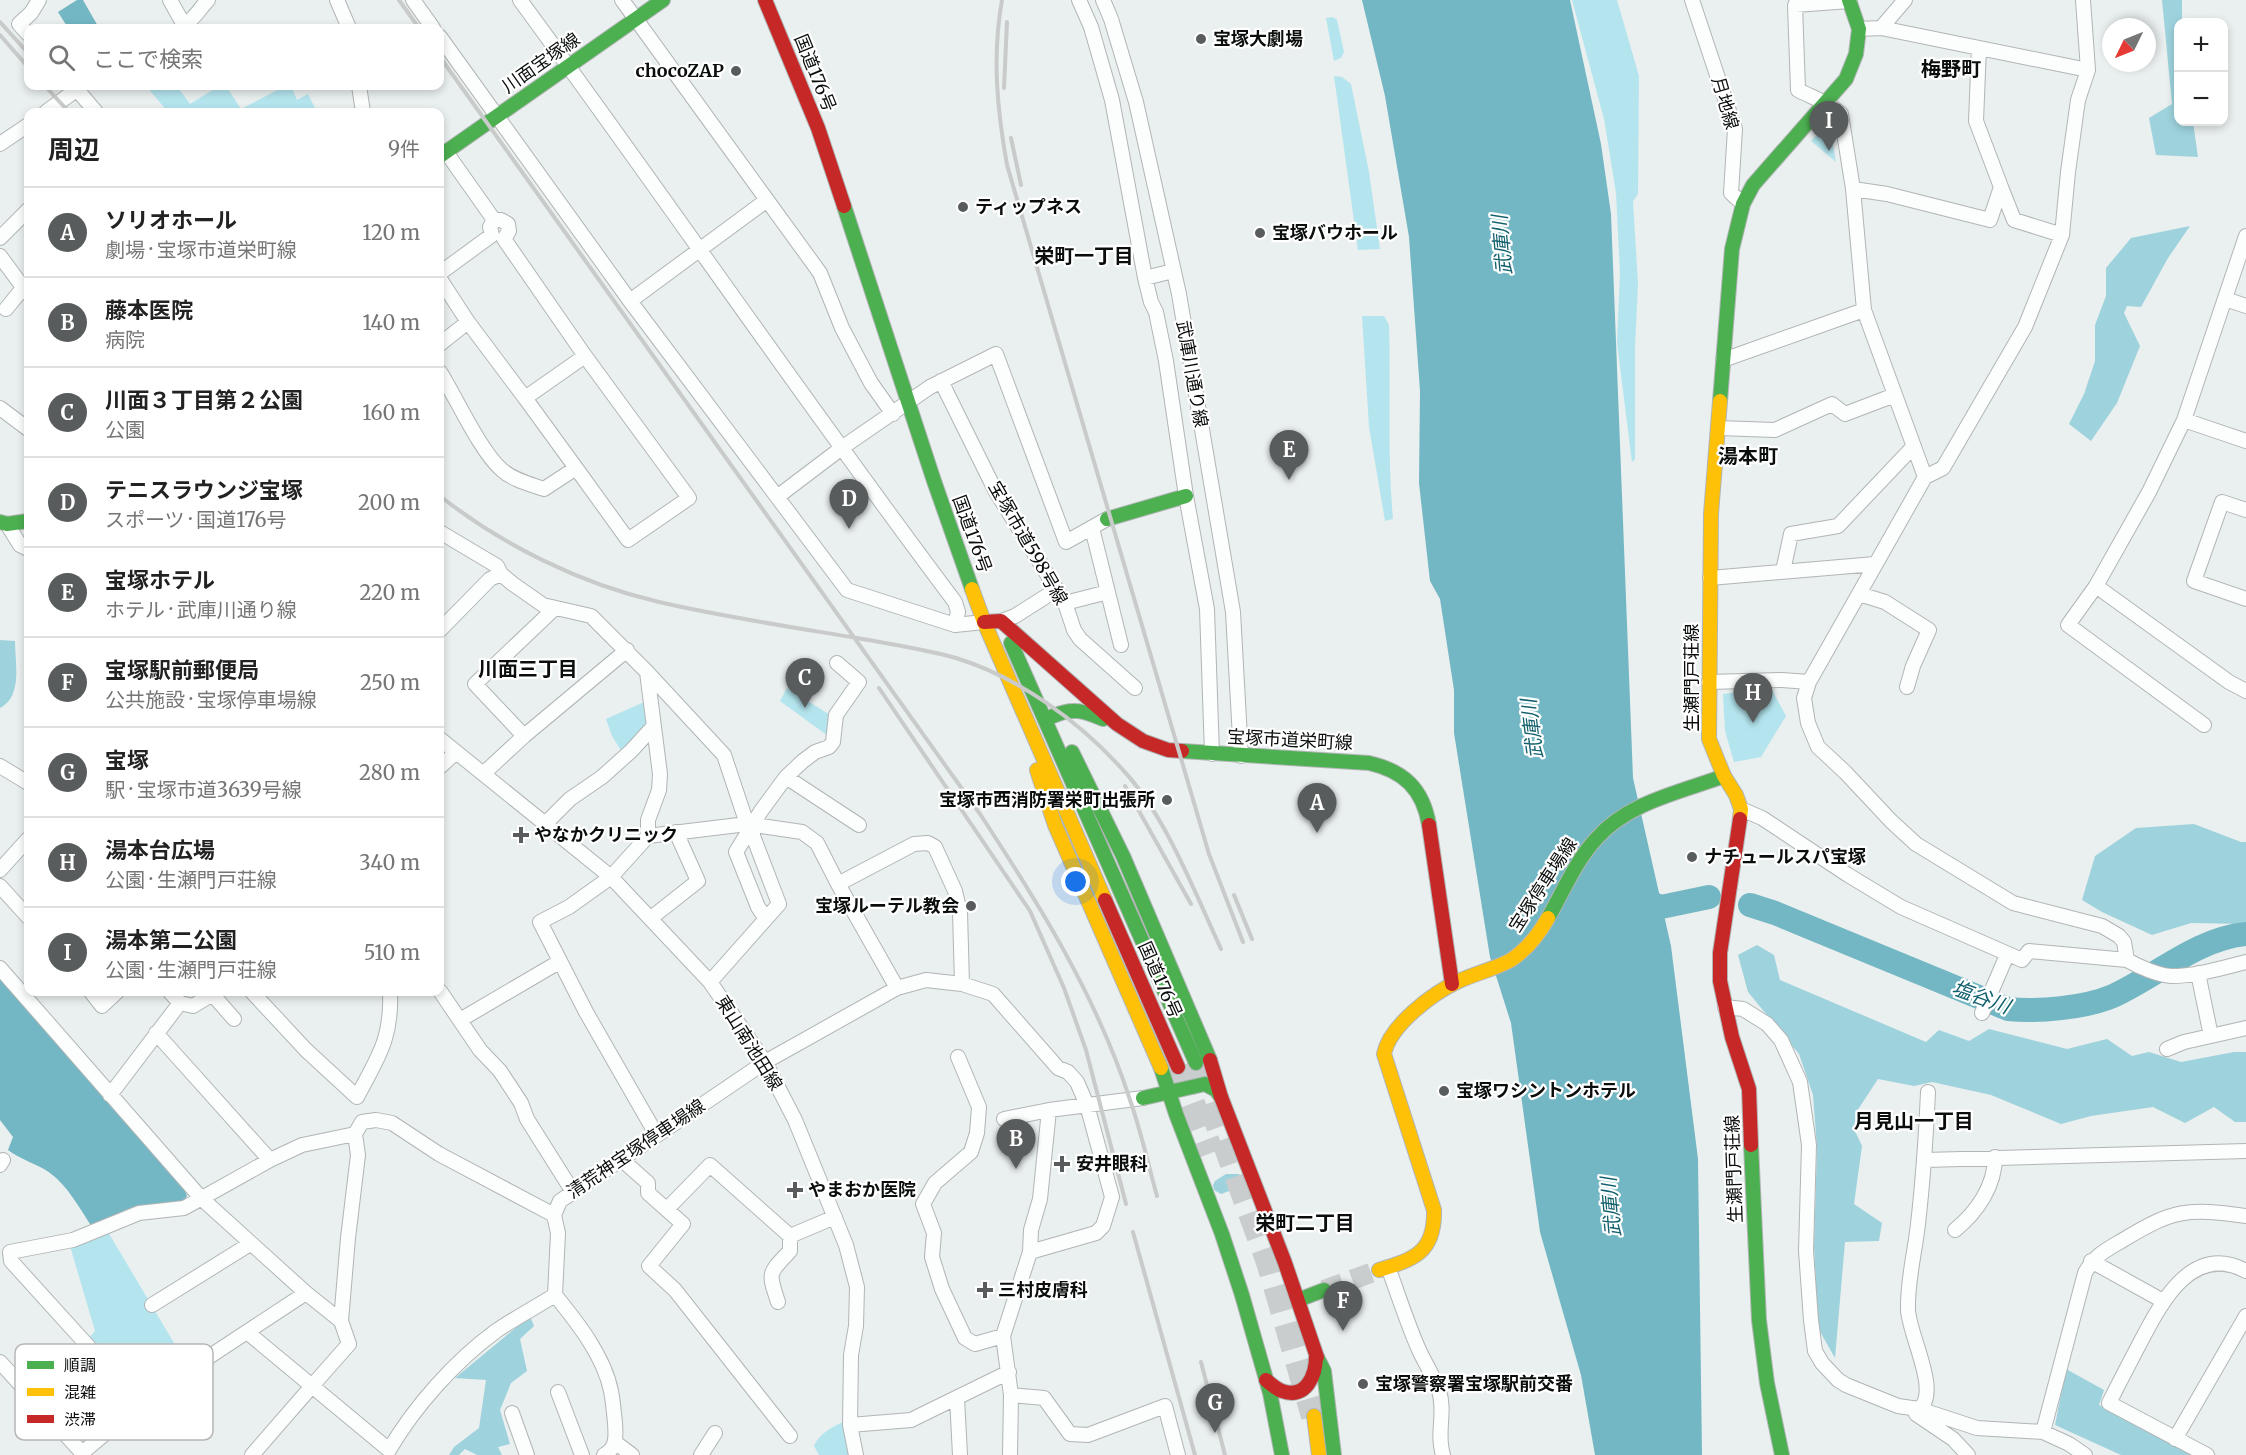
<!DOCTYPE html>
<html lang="ja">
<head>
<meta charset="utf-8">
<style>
  body { margin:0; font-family:Merriweather,"Noto Sans JP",serif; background:#f6f6f6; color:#222 }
  .controls { position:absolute; right:18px; top:18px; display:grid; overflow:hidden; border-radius:12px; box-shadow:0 3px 9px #0003 }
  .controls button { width:54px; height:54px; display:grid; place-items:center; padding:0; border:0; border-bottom:2px solid #e0e0e0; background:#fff; color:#222; font:30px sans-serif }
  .compass { position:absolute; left:2102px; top:18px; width:54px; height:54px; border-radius:50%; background:#fff; box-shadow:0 3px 9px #0003; rotate:227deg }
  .you { position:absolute; left:1076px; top:882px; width:21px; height:21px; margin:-15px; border:4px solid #fff; border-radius:50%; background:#1a73e8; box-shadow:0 0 0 9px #1a73e833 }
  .badge { display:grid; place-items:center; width:39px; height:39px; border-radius:50%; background:#595c5c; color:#fff; font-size:20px; font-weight:700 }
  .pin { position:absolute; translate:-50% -50px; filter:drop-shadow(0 2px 3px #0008) }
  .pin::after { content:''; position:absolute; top:32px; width:21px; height:18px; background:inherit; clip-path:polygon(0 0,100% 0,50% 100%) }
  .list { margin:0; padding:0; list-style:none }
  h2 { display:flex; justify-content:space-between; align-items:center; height:78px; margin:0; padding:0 24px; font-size:26px }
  h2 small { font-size:20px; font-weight:400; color:#767676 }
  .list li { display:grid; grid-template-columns:39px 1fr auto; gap:18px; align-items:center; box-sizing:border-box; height:90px; padding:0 24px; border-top:2px solid #e0e0e0 }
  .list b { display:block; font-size:22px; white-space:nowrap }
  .list p { margin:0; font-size:20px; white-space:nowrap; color:#767676 }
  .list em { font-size:20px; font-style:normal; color:#767676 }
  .icon { flex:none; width:33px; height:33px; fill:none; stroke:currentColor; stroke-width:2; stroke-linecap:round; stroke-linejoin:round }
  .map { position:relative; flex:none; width:2246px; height:1455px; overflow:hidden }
  .search { position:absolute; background:#fff; box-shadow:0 3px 9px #0003; left:24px; top:24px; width:420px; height:66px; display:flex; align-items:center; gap:15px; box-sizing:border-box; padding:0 21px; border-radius:12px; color:#767676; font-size:22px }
  .panel { position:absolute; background:#fff; box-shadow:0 3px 9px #0003; left:24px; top:108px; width:420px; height:888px; border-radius:12px }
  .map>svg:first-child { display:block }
  .green { fill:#b4e5ee }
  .forest { fill:#9ed3dd }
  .water { fill:#72b7c3 }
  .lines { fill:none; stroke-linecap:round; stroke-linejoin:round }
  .river { stroke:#72b7c3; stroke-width:24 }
  .secondary-tunnel { stroke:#c9cdcd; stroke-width:20; stroke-dasharray:20 10; stroke-linecap:butt }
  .highway-tunnel { stroke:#c9cdcd; stroke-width:26; stroke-dasharray:26 13; stroke-linecap:butt }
  .street-casing { stroke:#b1b5b5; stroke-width:16 }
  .fast-casing { stroke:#b1b5b5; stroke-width:16 }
  .slow-casing { stroke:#b1b5b5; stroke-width:16 }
  .jam-casing { stroke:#b1b5b5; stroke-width:16 }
  .street { stroke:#fcfdfd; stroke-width:14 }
  .fast { stroke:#4caf50; stroke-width:14 }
  .slow { stroke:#ffc107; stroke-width:14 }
  .jam { stroke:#c62828; stroke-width:14 }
  .rail { stroke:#c9caca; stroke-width:4 }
  .poi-dot { fill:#595c5c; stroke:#fff; stroke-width:2 }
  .labels { text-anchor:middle; stroke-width:4.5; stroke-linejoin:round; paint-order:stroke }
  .poi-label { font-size:18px; font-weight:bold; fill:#0b0d0d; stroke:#fff; text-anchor:start }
  .street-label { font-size:18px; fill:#0b0d0d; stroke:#fff }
  .neighbourhood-label { font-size:20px; font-weight:bold; fill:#0b0d0d; stroke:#fff }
  .water-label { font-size:20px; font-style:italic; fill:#14616e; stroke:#fff }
  .key { fill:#fff; stroke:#b6b6b6; stroke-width:1.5 }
  .key-label { font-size:16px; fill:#0b0d0d }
</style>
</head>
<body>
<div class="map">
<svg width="2246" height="1455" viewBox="0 0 2246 1455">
  <rect width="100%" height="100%" fill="#eaefef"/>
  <path class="green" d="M1572 0H1617L1639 76 1638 194 1633 201 1638 284 1635 347V459L1632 462 1617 343 1620 274 1616 193 1604 119Z
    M1333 17 1337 20 1344 52 1341 58 1334 61 1326 18Z
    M1334 76 1342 77 1351 84 1369 172 1380 249 1358 250Z
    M146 86H177L190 104 219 86H226L241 109 285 86H291L297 100 308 94 317 112H168Z
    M1828 122 1830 127 1836 162 1811 141Z
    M1362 316H1384L1389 325C1391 390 1387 455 1393 519L1385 521 1369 427Z
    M787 688 830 715 828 736 780 701Z
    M1771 688 1786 716 1761 757 1734 762 1725 731 1723 694Z
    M644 702 648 725 622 752 612 736 606 719Z
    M108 1232 209 1402 174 1429 90 1337 95 1331 70 1246Z
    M845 1421 852 1455H819L814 1446C819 1433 833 1427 845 1421Z"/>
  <path class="forest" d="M2162 0H2182V22H2178V122H2193L2198 157 2156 155 2149 118 2172 104Z
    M2190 226 2168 258 2141 307 2127 306 2124 313 2140 346 2117 403 2091 441 2069 424 2084 394 2095 361V325L2106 296V268L2131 238Z
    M0 640 15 641C15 663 23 696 0 708Z
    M2194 824 2241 842H2246V924L2191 923 2152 935 2102 912 2082 900 2095 856 2136 828Z
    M1757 945 1774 955 1780 980 1926 1042 1939 1030 1969 1041 1989 1029 2067 1049 2107 1039 2132 1056 2149 1052 2181 1062 2234 1052H2246V1122H2235L2214 1107 2185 1123 2153 1107 2091 1116 2061 1124 1991 1095 1932 1082 1914 1086 1878 1079 1857 1111 1855 1131 1862 1146 1854 1204 1882 1223 1879 1241 1845 1242 1835 1358 1818 1328 1814 1246 1817 1148 1813 1095 1799 1054 1748 992 1738 955Z
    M1226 1174H1239L1245 1183 1240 1187 1221 1194 1214 1190 1213 1185 1215 1181Z
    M530 1316 534 1326 520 1339 527 1371 511 1383 500 1410 510 1444 498 1447 502 1455H477L465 1449 459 1455H449L454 1447 479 1428 486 1380 455 1378Z
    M2066 1369 2104 1390 2099 1405 2193 1455H2121L2055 1425Z"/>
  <path class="water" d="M77 0H83L99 28H68L58 12Z
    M1362 0H1570L1601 144 1611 214 1633 778 1671 946 1698 1159 1702 1455H1595L1581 1375 1540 1232 1511 1023 1490 957 1454 733V690L1440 599 1430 581 1419 483 1420 391 1409 237 1385 96Z
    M0 976 184 1188 187 1196 183 1201 140 1206 92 1227C80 1209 68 1186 50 1173 38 1164 21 1160 8 1150L13 1137 0 1120Z"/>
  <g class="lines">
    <path class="river" d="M1634 896 1661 907 1709 897
      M1750 905 1775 913 2008 1009C2038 1012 2085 1008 2113 996 2157 976 2196 939 2246 934"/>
    <path class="secondary-tunnel" d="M1324 1290 1379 1270"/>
    <path class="highway-tunnel" d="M1197 1066 1269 1262 1314 1416
      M1178 1067 1211 1153"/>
    <defs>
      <path id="street" d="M170 0 184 25C194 20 200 8 208 0
        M337 0 349 28
        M413 0 433 28
        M520 0C667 200 806 404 955 602L958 612 955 625
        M622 0 767 200
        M1079 0 1091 27 1112 100 1145 278 1151 302 1156 312 1166 361 1186 496 1207 609 1212 754
        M1103 0 1111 19 1136 102 1179 294 1233 612 1241 756
        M1692 0 1735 129 1731 193 1743 204
        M2083 0 2088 70 2078 100 2068 172 2062 235 2025 327 1943 468 1925 477 1809 682 1804 698 1808 723 1818 747 1845 772 1891 821 1916 844 2013 903 2102 926 2119 936 2124 942 2127 960
        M1850 1 1795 5 1798 90C1813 98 1828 102 1841 114L1853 189 1864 310 1925 477
        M1881 28 2088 70
        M1859 29 1881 28 1905 0
        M28 34 19 24 31 13 39 0
        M440 37 630 301 847 590 955 625 984 622
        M1979 48 1976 121 2001 187
        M74 86 96 112
        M359 86 363 112
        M46 112 76 90
        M0 144 28 125
        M1853 189 1887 194 1990 220 2001 187 2014 220 2062 235
        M0 238 28 210
        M0 256 28 294
        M440 273 492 235 490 227 494 220 446 152
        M1145 278 1173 271
        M440 279 468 322 440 344
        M2225 299 2246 306
        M630 301 767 200 820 273 842 328 871 383 893 414
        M6 309 23 288
        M468 322 525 398 585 356
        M1723 360 1864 310
        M440 372C457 399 480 451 502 470 513 480 530 484 544 489L576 468 628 540 689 498 585 356 504 239 509 231 508 224 501 220H494
        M941 381 995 490 1065 603 1074 630 1080 639 1135 688
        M525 398 576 468
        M0 408 28 429
        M2184 420 2246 441
        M1718 428 1775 430 1832 404 1845 414 1895 395
        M777 497 843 447 930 387 996 354 1066 542 1107 519
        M2246 510 2222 502 2194 581 2246 599
        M7 524 20 545 28 549
        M1092 528 1121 645
        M440 532 497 566 501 574 513 584 543 605 591 616 647 672 660 774 659 790 648 820V836L611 877 569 907 540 922 586 1012 656 1134
        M1783 571 1791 534 1838 526 1914 446
        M1710 578 1875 564
        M2096 586 2229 682 2246 691
        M1859 594 1885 602 1929 630 1913 666 1907 687
        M1065 603 1108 592
        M1001 621 1015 616 1056 590
        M440 630 490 579 501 574
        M647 672 724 755 747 824 648 836
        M1709 682 1782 680 1809 682
        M2204 725 2068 625 2096 586 2149 492 2184 420 2246 236
        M524 736 475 684 555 608
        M440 739 611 877 710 982 765 1062 795 1120 846 1245 857 1287 856 1326 851 1355 850 1425 856 1455
        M0 766 28 783
        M440 767 456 752
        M483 774 524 736 627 650
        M786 777 859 825
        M1741 809 1762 818 1848 875 1901 907 2022 960 2029 951 2127 960C2139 967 2158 975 2171 976 2196 976 2222 968 2246 962
        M545 824 570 799 602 777 631 751 653 727
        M747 824 802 832 817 843 838 884 897 988
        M0 870 28 839
        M838 884 914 844 928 843 935 847 955 891 960 912 962 984
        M0 886 28 917
        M651 918 698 881 676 832
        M766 919 758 907 736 852 761 811 786 777 803 761 815 752 829 747 833 742 836 715 859 682 837 663
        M0 968 201 1198 306 1293 341 1321
        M2198 973 2211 1036
        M710 982 779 904 753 836V825
        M440 991 480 1050 500 1071 521 1103 527 1119 573 1192
        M91 992 102 1006 117 992
        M170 992 180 1003 193 1006 216 992
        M252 992 306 1050 357 1097C378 1057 392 1039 390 992
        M213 995 234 1019
        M1725 1007 1743 1009 1767 1024 1781 1040 1800 1082 1809 1145 1806 1251 1811 1320 1815 1351 1822 1363 1838 1380 1846 1385 1898 1406 1919 1409 1977 1428 2043 1432 2069 1444 2085 1455
        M1982 1013 2007 955
        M460 1020 559 962
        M156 1033 270 1160
        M2167 1049 2184 1042 2246 1028
        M958 1057 979 1107 977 1133 971 1152 935 1183 923 1204 934 1233 932 1257 942 1289 965 1338 975 1344 1003 1336
        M110 1095 180 1003
        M1004 1119 1049 1110
        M621 1159 648 1183V1193L683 1224 649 1266 675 1290 790 1436
        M1925 1160 2246 1151
        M0 1165 3 1160
        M667 1209 710 1165 790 1236 835 1217
        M1955 1230C1977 1212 1995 1186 1995 1157
        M1030 1252 1031 1230 1040 1199 1049 1110 1143 1098
        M2091 1261 2163 1301
        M1388 1267C1398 1294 1407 1323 1419 1350 1425 1363 1434 1377 1439 1391 1446 1413 1436 1433 1443 1455
        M555 1295C577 1322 604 1356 611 1391 613 1401 614 1413 615 1423 616 1437 617 1448 604 1455
        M778 1302C768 1272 768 1274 790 1251V1236
        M152 1305 250 1244
        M247 1332 312 1386 349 1344 341 1321 348 1238 358 1155 355 1134
        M0 1362 84 1455
        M192 1368 306 1293
        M558 1392 582 1455
        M957 1398 960 1455
        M1919 1409C1941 1393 1909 1335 1908 1310 1907 1282 1915 1252 1918 1224 1923 1180 1926 1136 1928 1092
        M512 1413 527 1455
        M1916 1414 1953 1439 1968 1455
        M850 1425 911 1420 1009 1372
        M2043 1432 2085 1273C2095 1255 2106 1250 2123 1240 2174 1209 2187 1208 2246 1216
        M2175 1439 2246 1316
        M616 1443 632 1455
        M82 1453 132 1411 136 1399 11 1261 10 1252 73 1240 139 1213 184 1208 270 1160 302 1145 355 1134 362 1122 376 1120 392 1123 439 1154 554 1215
        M252 1455 312 1386 389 1450C415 1406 454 1362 496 1331 515 1318 536 1307 555 1295L558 1233 554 1215 560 1201 765 1062 897 988 926 980 962 984 993 994 1058 1068 1068 1072 1077 1082 1087 1105 1112 1197 1103 1226 1096 1233 1030 1252 1003 1336 1011 1395 1044 1398 1070 1434 1088 1435 1165 1406 1178 1455
        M701 1455 715 1433
        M1010 1455 1011 1395
        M2207 1455 2109 1403C2119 1383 2130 1362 2141 1341 2161 1303 2192 1242 2246 1271"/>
      <path id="fast" d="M440 156 663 0
        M844 206 934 481 972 589
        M1720 401 1732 249 1743 204 1753 185 1846 79 1856 54 1859 29 1849 0
        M1107 519 1186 496
        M0 522 7 524 28 521
        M1011 643 1196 1063
        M1053 716C1073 707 1084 711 1103 719
        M1182 751 1369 763C1404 771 1423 789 1429 825
        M1072 752 1123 856 1210 1060
        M1548 918C1563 892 1575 862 1596 839 1628 802 1681 792 1724 776
        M1161 1068 1176 1114 1222 1234 1242 1295 1270 1393 1282 1455
        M1143 1098 1205 1084 1216 1090 1221 1097
        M1751 1145 1759 1320 1767 1383 1782 1455
        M1298 1300 1324 1290
        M1317 1357 1324 1371 1334 1455"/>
      <path id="slow" d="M1720 401 1711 514 1709 739 1724 776 1736 795 1741 809 1740 819
        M972 589 984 622 1105 900
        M1037 770 1055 825 1161 1068
        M1379 1270C1415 1259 1435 1252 1434 1210L1384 1054C1390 1025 1433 993 1459 981 1476 973 1495 969 1511 960 1526 950 1539 934 1548 918
        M1314 1416 1319 1455"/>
      <path id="jam" d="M765 0 818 128 844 206
        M984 622 1001 621 1117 724 1143 741 1168 750 1182 751
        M1740 819 1720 953V981L1732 1037 1749 1089 1751 1145
        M1429 825 1452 984
        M1105 900 1178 1067
        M1210 1060 1221 1097 1285 1263 1317 1357
        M1266 1380C1271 1384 1276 1389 1282 1391 1306 1400 1316 1375 1316 1356"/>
    </defs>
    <use href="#street" class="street-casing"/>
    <use href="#fast" class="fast-casing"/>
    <use href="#slow" class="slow-casing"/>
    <use href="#jam" class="jam-casing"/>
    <use href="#street" class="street"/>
    <use href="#fast" class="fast"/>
    <use href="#slow" class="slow"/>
    <use href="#jam" class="jam"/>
    <path class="rail" d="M399 0 419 28
      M1002 0C992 56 997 109 1007 165L1209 854 1243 942
      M0 22 28 53
      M0 35 28 67
      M440 57 980 814C1039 904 1097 997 1130 1100 1141 1131 1148 1164 1157 1196
      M45 86 69 112
      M1004 88 1007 22
      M1011 138 1021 185
      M440 496C502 545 581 584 659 602 724 617 791 627 857 638 890 644 924 649 956 658 1018 677 1079 721 1122 769 1165 814 1195 893 1221 949
      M879 688 1030 911 1064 988 1086 1050 1126 1204
      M1125 786 1191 904
      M1234 895 1252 939
      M1133 1232 1195 1455
      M1201 1362 1225 1455"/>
  </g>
  <g class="poi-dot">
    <circle cx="1201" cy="39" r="6"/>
    <circle cx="736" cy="71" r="6"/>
    <circle cx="963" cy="207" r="6"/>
    <circle cx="1260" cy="233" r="6"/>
    <circle cx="1167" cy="800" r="6"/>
    <path d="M518 826h6v6h6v6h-6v6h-6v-6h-6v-6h6z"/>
    <circle cx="1692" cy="857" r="6"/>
    <circle cx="971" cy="906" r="6"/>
    <circle cx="1444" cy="1091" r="6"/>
    <path d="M1059 1155h6v6h6v6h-6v6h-6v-6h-6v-6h6z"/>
    <path d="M792 1181h6v6h6v6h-6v6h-6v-6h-6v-6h6z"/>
    <path d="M982 1281h6v6h6v6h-6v6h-6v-6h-6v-6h6z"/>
    <circle cx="1363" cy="1384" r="6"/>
  </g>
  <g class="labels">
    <g class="poi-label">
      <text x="1213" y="45">宝塚大劇場</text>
      <text x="724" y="77" text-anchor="end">chocoZAP</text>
      <text x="975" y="213">ティップネス</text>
      <text x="1272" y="239">宝塚バウホール</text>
      <text x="1155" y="806" text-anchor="end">宝塚市西消防署栄町出張所</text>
      <text x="534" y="841">やなかクリニック</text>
      <text x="1704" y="863">ナチュールスパ宝塚</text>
      <text x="959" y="912" text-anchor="end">宝塚ルーテル教会</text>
      <text x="1456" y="1097">宝塚ワシントンホテル</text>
      <text x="1076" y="1170">安井眼科</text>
      <text x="808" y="1196">やまおか医院</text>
      <text x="998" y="1296">三村皮膚科</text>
      <text x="1375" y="1390">宝塚警察署宝塚駅前交番</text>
    </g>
    <g class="street-label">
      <text transform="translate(541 63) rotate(-35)" y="6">川面宝塚線</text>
      <text transform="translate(815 73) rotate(68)" y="6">国道176号</text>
      <text transform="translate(1725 103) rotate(74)" y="6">月地線</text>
      <text transform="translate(1192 374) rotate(80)" y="6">武庫川通り線</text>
      <text transform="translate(972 534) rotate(70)" y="6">国道176号</text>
      <text transform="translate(1028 543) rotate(60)" y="6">宝塚市道598号線</text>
      <text transform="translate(1692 678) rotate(-90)" y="6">生瀬門戸荘線</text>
      <text transform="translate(1290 740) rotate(3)" y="6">宝塚市道栄町線</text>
      <text transform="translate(1543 885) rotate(-57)" y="6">宝塚停車場線</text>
      <text transform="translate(1160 980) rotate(66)" y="6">国道176号</text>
      <text transform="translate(749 1043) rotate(58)" y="6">東山南池田線</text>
      <text transform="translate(636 1149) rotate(-34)" y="6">清荒神宝塚停車場線</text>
      <text transform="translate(1734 1169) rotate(-92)" y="6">生瀬門戸荘線</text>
    </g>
    <g class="neighbourhood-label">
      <text x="1951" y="76">梅野町</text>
      <text x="1084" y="263">栄町一丁目</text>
      <text x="1748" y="463">湯本町</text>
      <text x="528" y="676">川面三丁目</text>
      <text x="1914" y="1128">月見山一丁目</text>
      <text x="1305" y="1230">栄町二丁目</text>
    </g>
    <g class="water-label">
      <text transform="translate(1502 245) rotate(-95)" y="7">武庫川</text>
      <text transform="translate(1532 729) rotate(-97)" y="7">武庫川</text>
      <text transform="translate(1981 997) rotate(20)" y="7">塩谷川</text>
      <text transform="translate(1611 1207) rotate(-95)" y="7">武庫川</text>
    </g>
  </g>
  <rect x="15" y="1344" width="198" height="96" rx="9" class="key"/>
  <rect x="27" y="1361" width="27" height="8" fill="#4caf50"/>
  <rect x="27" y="1388" width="27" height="8" fill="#ffc107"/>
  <rect x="27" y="1415" width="27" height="8" fill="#c62828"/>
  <g class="key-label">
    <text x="64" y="1371">順調</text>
    <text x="64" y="1398">混雑</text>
    <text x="64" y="1425">渋滞</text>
  </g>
</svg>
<div class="controls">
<button>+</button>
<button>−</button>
</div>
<svg class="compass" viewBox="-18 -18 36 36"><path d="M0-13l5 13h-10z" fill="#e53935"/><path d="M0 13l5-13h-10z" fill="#767676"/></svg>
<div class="you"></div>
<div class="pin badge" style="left:1317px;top:833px">A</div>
<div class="pin badge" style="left:1016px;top:1169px">B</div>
<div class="pin badge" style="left:805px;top:708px">C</div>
<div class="pin badge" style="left:849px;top:529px">D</div>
<div class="pin badge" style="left:1289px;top:480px">E</div>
<div class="pin badge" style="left:1343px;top:1331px">F</div>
<div class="pin badge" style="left:1215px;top:1433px">G</div>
<div class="pin badge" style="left:1753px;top:723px">H</div>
<div class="pin badge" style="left:1829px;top:151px">I</div>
<div class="search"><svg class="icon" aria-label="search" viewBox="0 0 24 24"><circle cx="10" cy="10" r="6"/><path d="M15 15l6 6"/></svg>ここで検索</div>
<section class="panel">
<h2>周辺<small>9件</small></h2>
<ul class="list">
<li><span class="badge">A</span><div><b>ソリオホール</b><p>劇場 · 宝塚市道栄町線</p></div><em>120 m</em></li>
<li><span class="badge">B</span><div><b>藤本医院</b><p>病院</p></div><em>140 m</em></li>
<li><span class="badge">C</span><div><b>川面３丁目第２公園</b><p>公園</p></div><em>160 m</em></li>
<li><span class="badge">D</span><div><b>テニスラウンジ宝塚</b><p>スポーツ · 国道176号</p></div><em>200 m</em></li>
<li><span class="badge">E</span><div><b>宝塚ホテル</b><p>ホテル · 武庫川通り線</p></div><em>220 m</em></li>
<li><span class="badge">F</span><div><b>宝塚駅前郵便局</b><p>公共施設 · 宝塚停車場線</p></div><em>250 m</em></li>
<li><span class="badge">G</span><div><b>宝塚</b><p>駅 · 宝塚市道3639号線</p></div><em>280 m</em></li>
<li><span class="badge">H</span><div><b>湯本台広場</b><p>公園 · 生瀬門戸荘線</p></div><em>340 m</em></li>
<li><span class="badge">I</span><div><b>湯本第二公園</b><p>公園 · 生瀬門戸荘線</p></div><em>510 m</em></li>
</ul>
</section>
</div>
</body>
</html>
